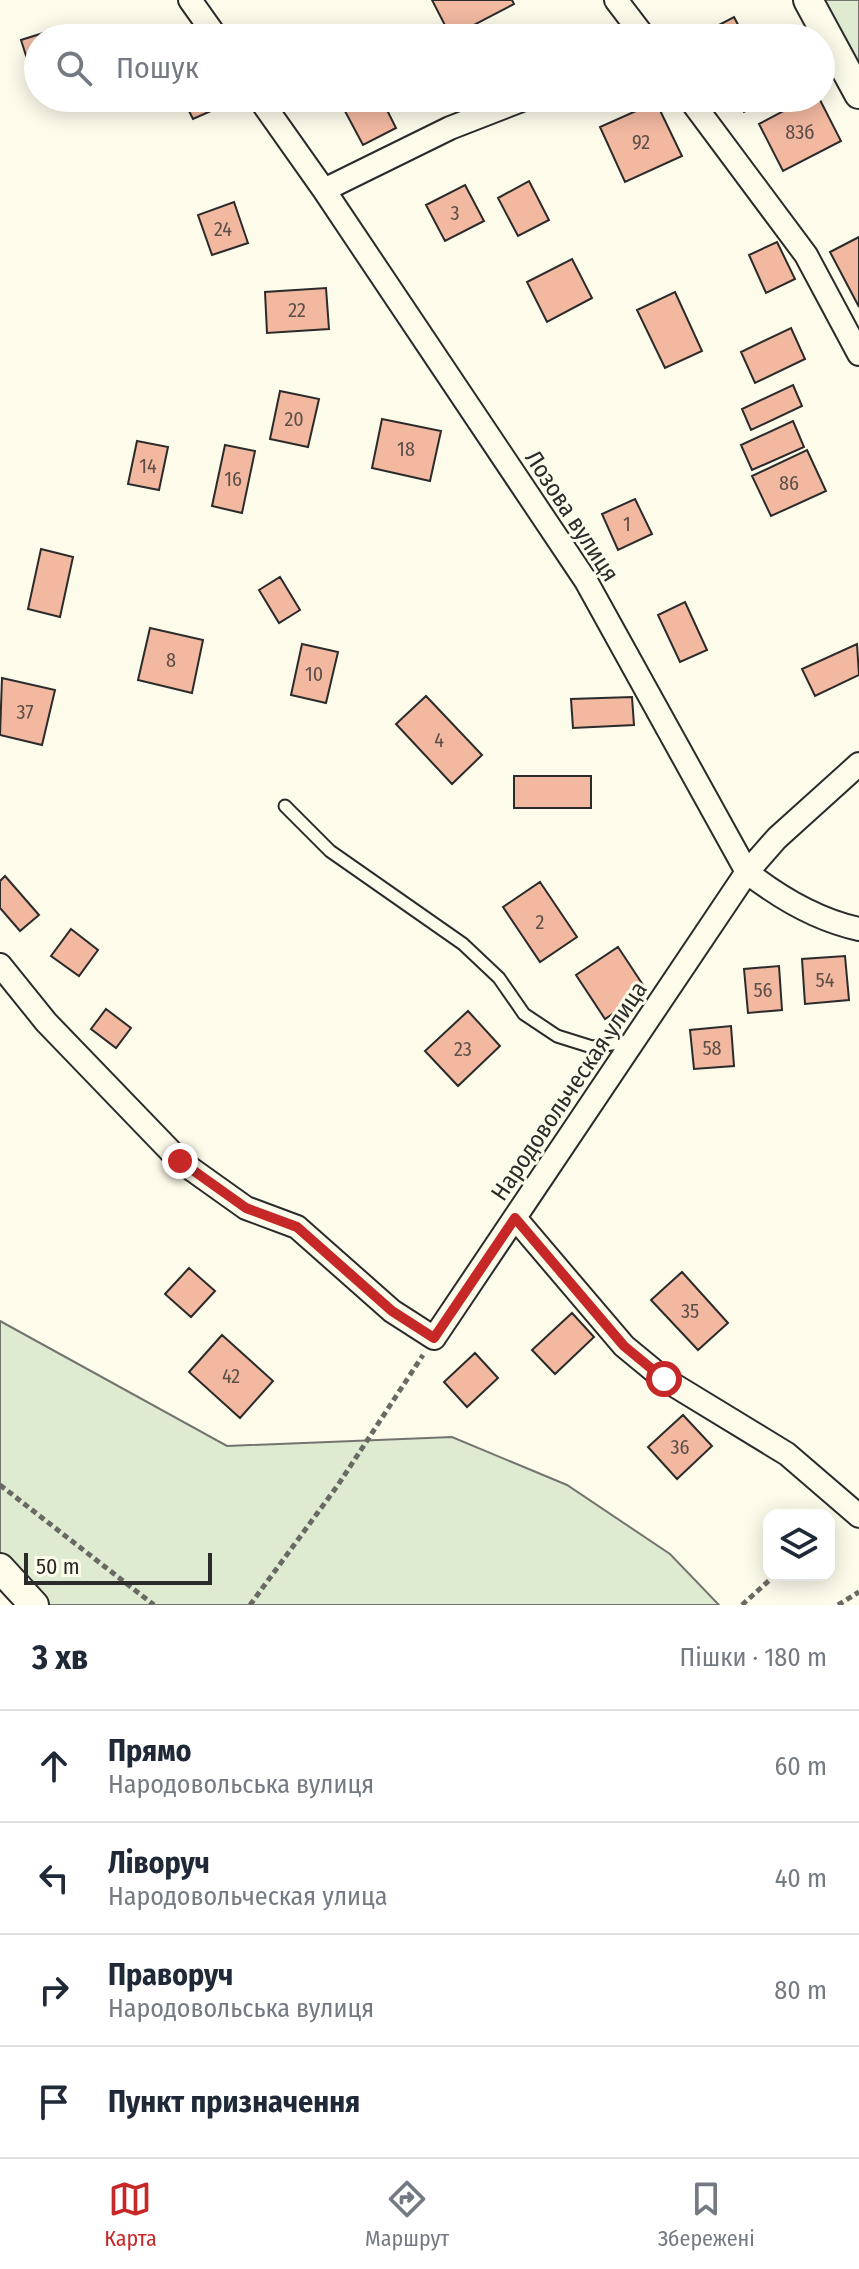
<!DOCTYPE html>
<html lang="uk">
<head>
<meta charset="utf-8">
<style>
  body { margin:0; font-family:"Fira Sans Condensed",sans-serif; background:#f6f6f7; color:#1f2937 }
  .controls { position:absolute; right:24px; bottom:24px; display:grid; overflow:hidden; border-radius:16px; box-shadow:0 4px 20px #0003 }
  .controls button { width:72px; height:72px; display:grid; place-items:center; padding:0; border:0; border-bottom:2px solid #e0e1e3; background:#fff; color:#1f2937; font:40px sans-serif }
  .scale { position:absolute; left:24px; bottom:20px; width:188px; box-sizing:border-box; padding-left:8px; border:4px solid #2b2b2b; border-top:0; font-size:22px; line-height:28px; white-space:nowrap; color:#2b2b2b; -webkit-text-stroke:6px #fdfbea; paint-order:stroke }
  .stop { position:absolute; width:24px; height:24px; margin:-18px; border:6px solid #c62828; border-radius:50%; background:#fff }
  .stop.end { background:#c62828; border-color:#fff; box-shadow:0 2px 8px #0008 }
  .list { margin:0; padding:0; list-style:none }
  h2 { display:flex; justify-content:space-between; align-items:center; height:104px; margin:0; padding:0 32px; font-size:34px }
  h2 small { font-size:26px; font-weight:400; color:#747a83 }
  .list li { display:grid; grid-template-columns:52px 1fr auto; gap:24px; align-items:center; box-sizing:border-box; height:112px; padding:0 32px; border-top:2px solid #e0e1e3 }
  .list b { display:block; font-size:30px; white-space:nowrap }
  .list p { margin:0; font-size:26px; white-space:nowrap; color:#747a83 }
  .list em { font-size:26px; font-style:normal; color:#747a83 }
  .icon { flex:none; width:44px; height:44px; fill:none; stroke:currentColor; stroke-width:2; stroke-linecap:round; stroke-linejoin:round }
  .map { position:relative; flex:none; width:859px; height:1605px; overflow:hidden }
  .search { position:absolute; background:#fff; box-shadow:0 4px 20px #0003; left:24px; right:24px; top:24px; height:88px; display:flex; align-items:center; gap:20px; box-sizing:border-box; padding:0 28px; border-radius:44px; color:#747a83; font-size:30px }
  .sheet { height:552px; background:#fff }
  nav { display:flex; justify-content:space-around; align-items:center; box-sizing:border-box; height:112px; border-top:2px solid #e0e1e3; background:#fff; font-size:22px; color:#747a83 }
  nav a { display:grid; justify-items:center; gap:4px }
  nav .on { color:#c62828 }
  .map>svg:first-child { display:block }
  .green { fill:#deebd1; stroke:#74746e; stroke-width:2 }
  .building { fill:#f2b8a0; stroke:#2b2b2b; stroke-width:2 }
  .lines { fill:none; stroke-linecap:round; stroke-linejoin:round }
  .service-casing { stroke:#2b2b2b; stroke-width:15 }
  .minor-casing { stroke:#2b2b2b; stroke-width:26 }
  .tertiary-casing { stroke:#2b2b2b; stroke-width:32 }
  .path { stroke:#6a6964; stroke-width:5; stroke-dasharray:6 4; stroke-linecap:butt }
  .service { stroke:#fdfbea; stroke-width:11 }
  .minor { stroke:#fdfbea; stroke-width:22 }
  .tertiary { stroke:#fdfbea; stroke-width:28 }
  .route { stroke:#c62828; stroke-width:10 }
  .labels { text-anchor:middle; stroke-width:6; stroke-linejoin:round; paint-order:stroke }
  .number-label { font-size:20px; fill:#5d4e48 }
  .street-label { font-size:24px; fill:#2b2b2b; stroke:#fdfbea }
</style>
</head>
<body>
<div class="map">
<svg width="859" height="1605" viewBox="0 0 859 1605">
  <rect width="100%" height="100%" fill="#fdfbea"/>
  <path class="green" d="M808 0H859V94Z
    M0 1321 227 1446 452 1437 567 1485 670 1554 719 1605H47L0 1555Z"/>
  <path class="building" d="M432 0H512L514 4 451 37Z
    M734 17 745 38H694Z
    M56 29 59 38H38V62L29 65 21 40Z
    M191 98H235L236 100 193 119 184 101Z
    M338 98H381L396 128 363 145Z
    M737 98H771L744 112Z
    M808 98H819L841 141 783 171 759 124Z
    M656 102 682 156 625 182 600 127Z
    M529 181 549 220 518 236 498 198Z
    M465 185 484 221 445 241 426 205Z
    M234 202 248 243 212 255 198 215Z
    M859 237V307L830 252Z
    M777 242 795 279 766 293 749 255Z
    M572 259 592 298 547 322 527 282Z
    M326 288 329 329 267 333 265 292Z
    M675 292 702 351 665 368 637 310Z
    M791 328 805 359 755 383 741 352Z
    M793 385 802 406 751 430 742 409Z
    M280 391 319 399 308 447 270 439Z
    M382 419 441 431 430 481 372 468Z
    M793 421 804 447 752 470 741 445Z
    M137 441 168 447 159 490 128 484Z
    M225 445 255 451 242 513 212 506Z
    M807 450 826 491 771 516 752 476Z
    M635 499 652 534 618 550 602 514Z
    M41 549 73 557 60 617 28 609Z
    M280 577 300 610 279 623 259 590Z
    M685 602 707 650 680 662 658 615Z
    M150 628 203 640 192 693 138 680Z
    M302 644 338 652 326 703 291 695Z
    M857 644 859 675 815 696 802 669Z
    M2 678 55 690 42 745 0 735Z
    M426 696 482 755 452 784 396 724Z
    M632 697 634 725 573 728 571 699Z
    M514 776H591V808H514Z
    M5 876 39 915 20 931 0 908V881Z
    M540 882 577 937 540 962 503 907Z
    M71 929 98 950 79 976 51 956Z
    M618 947 647 991 605 1019 576 975Z
    M845 956 849 1000 805 1004 802 959Z
    M779 966 782 1010 748 1013 744 969Z
    M106 1009 131 1028 116 1048 91 1029Z
    M468 1011 500 1046 458 1086 425 1051Z
    M731 1026 734 1066 694 1069 690 1030Z
    M189 1268 215 1291 191 1317 165 1294Z
    M682 1272 728 1323 698 1350 651 1300Z
    M572 1313 594 1337 555 1374 532 1350Z
    M222 1335 273 1381 240 1418 189 1372Z
    M475 1353 498 1378 467 1407 444 1382Z
    M683 1415 712 1446 677 1479 648 1447Z"/>
  <g class="lines">
    <defs>
      <path id="service" d="M285 806 330 851 463 944 499 978 524 1014 557 1036 592 1047 631 1041"/>
      <path id="minor" d="M190 0 217 38
        M616 0 645 38
        M259 98 324 190 586 581 747 872C780 898 818 920 859 929
        M689 98 806 255 859 354
        M324 190 450 128 527 98
        M0 965 46 1022 180 1161 246 1208 297 1227 392 1311 434 1338 747 872 777 838 859 764
        M515 1218 624 1346 664 1379 787 1454 859 1516"/>
      <path id="tertiary" d="M808 0 859 94
        M0 1568 34 1605"/>
    </defs>
    <use href="#service" class="service-casing"/>
    <use href="#minor" class="minor-casing"/>
    <use href="#tertiary" class="tertiary-casing"/>
    <path class="path" d="M0 1485 154 1605
      M250 1605 338 1485 423 1355
      M742 1605 775 1575
      M838 1605 859 1592"/>
    <use href="#service" class="service"/>
    <use href="#minor" class="minor"/>
    <use href="#tertiary" class="tertiary"/>
  </g>
  <g class="lines">
    <path class="route" d="M180 1161 246 1208 297 1227 392 1311 434 1338 515 1218 624 1346 664 1379"/>
  </g>
  <g class="labels">
    <g class="number-label">
      <text x="800" y="139">83б</text>
      <text x="641" y="149">92</text>
      <text x="455" y="220">3</text>
      <text x="223" y="236">24</text>
      <text x="297" y="317">22</text>
      <text x="294" y="426">20</text>
      <text x="406" y="456">18</text>
      <text x="148" y="473">14</text>
      <text x="233" y="486">16</text>
      <text x="789" y="490">86</text>
      <text x="627" y="531">1</text>
      <text x="171" y="667">8</text>
      <text x="314" y="681">10</text>
      <text x="25" y="719">37</text>
      <text x="439" y="747">4</text>
      <text x="540" y="929">2</text>
      <text x="825" y="987">54</text>
      <text x="763" y="997">56</text>
      <text x="712" y="1055">58</text>
      <text x="463" y="1056">23</text>
      <text x="690" y="1318">35</text>
      <text x="231" y="1383">42</text>
      <text x="680" y="1454">36</text>
    </g>
    <g class="street-label">
      <text transform="translate(572 516) rotate(57)" y="8">Лозова вулиця</text>
      <text transform="translate(569 1091) rotate(-56)" y="8">Народовольческая улица</text>
    </g>
  </g>
</svg>
<div class="controls">
<button><svg class="icon" aria-label="layers" viewBox="0 0 24 24"><path d="M12 4l9 5-9 5-9-5zM3 14l9 5 9-5"/></svg></button>
</div>
<div class="scale">50 m</div>
<div class="stop" style="left:664px;top:1379px"></div>
<div class="stop end" style="left:180px;top:1161px"></div>
<div class="search"><svg class="icon" aria-label="search" viewBox="0 0 24 24"><circle cx="10" cy="10" r="6"/><path d="M15 15l6 6"/></svg>Пошук</div>
</div>
<section class="sheet">
<h2>3 хв<small>Пішки · 180 m</small></h2>
<ul class="list">
<li><svg class="icon" aria-label="ahead" viewBox="0 0 24 24"><path d="M12 20V5M6 11l6-6 6 6"/></svg><div><b>Прямо</b><p>Народовольська вулиця</p></div><em>60 m</em></li>
<li><svg class="icon" aria-label="left" viewBox="0 0 24 24"><path d="M17 20v-9H6M10 6l-5 5 5 5"/></svg><div><b>Ліворуч</b><p>Народовольческая улица</p></div><em>40 m</em></li>
<li><svg class="icon" aria-label="right" viewBox="0 0 24 24"><path d="M7 20v-9h11M14 6l5 5-5 5"/></svg><div><b>Праворуч</b><p>Народовольська вулиця</p></div><em>80 m</em></li>
<li><svg class="icon" aria-label="arrive" viewBox="0 0 24 24"><path d="M6 21V4h12l-3 4 3 4H6"/></svg><div><b>Пункт призначення</b></div></li>
</ul>
</section>
<nav>
<a class="on"><svg class="icon" aria-label="map" viewBox="0 0 24 24"><path d="M3 6l6-2 6 2 6-2v14l-6 2-6-2-6 2zM9 4v14M15 6v14"/></svg>Карта</a>
<a><svg class="icon" aria-label="directions" viewBox="0 0 24 24"><path d="M12 3l9 9-9 9-9-9zM9 14v-3h6M13 9l2 2-2 2"/></svg>Маршрут</a>
<a><svg class="icon" aria-label="saved" viewBox="0 0 24 24"><path d="M7 4h10v16l-5-4-5 4z"/></svg>Збережені</a>
</nav>
</body>
</html>
